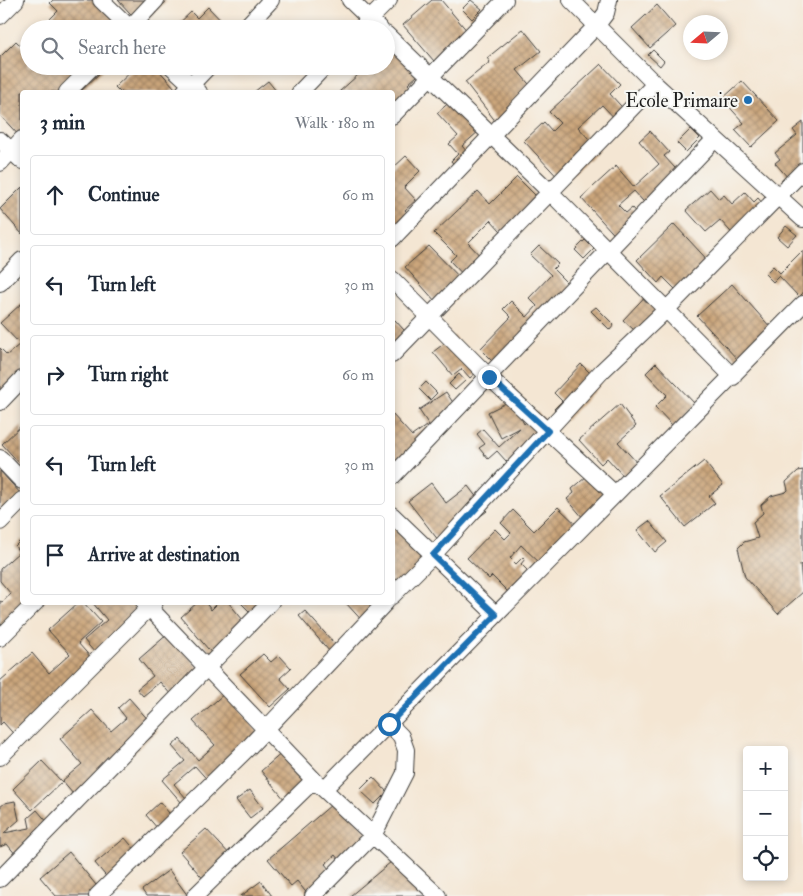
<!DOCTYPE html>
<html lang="en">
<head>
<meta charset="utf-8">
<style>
  body { margin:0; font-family:"IM FELL Double Pica",serif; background:#f6f6f7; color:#1f2937 }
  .controls { position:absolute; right:15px; bottom:15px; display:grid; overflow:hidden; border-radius:5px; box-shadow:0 2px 8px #0003 }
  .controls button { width:45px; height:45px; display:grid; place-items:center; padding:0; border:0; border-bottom:1px solid #e0e1e3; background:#fff; color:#1f2937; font:25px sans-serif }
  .compass { position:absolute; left:683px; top:15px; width:45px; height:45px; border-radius:50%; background:#fff; box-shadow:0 2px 8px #0003; rotate:251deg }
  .stop { position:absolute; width:15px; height:15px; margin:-11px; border:4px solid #1f6fb2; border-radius:50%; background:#fff }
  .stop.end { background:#1f6fb2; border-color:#fff; box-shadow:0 1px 5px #0008 }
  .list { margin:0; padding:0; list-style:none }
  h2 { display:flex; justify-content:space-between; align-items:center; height:65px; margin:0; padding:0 20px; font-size:21px }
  h2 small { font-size:16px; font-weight:400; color:#747a83 }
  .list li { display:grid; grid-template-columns:32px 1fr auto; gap:15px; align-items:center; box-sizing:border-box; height:80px; margin:0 10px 10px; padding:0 10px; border:1px solid #e0e1e3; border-radius:5px }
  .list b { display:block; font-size:19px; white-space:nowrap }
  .list em { font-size:16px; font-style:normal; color:#747a83 }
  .icon { flex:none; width:28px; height:28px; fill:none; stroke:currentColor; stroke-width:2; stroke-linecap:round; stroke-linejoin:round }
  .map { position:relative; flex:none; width:803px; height:896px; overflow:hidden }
  .search { position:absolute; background:#fff; box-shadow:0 2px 8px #0003; left:20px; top:20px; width:375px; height:55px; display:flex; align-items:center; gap:12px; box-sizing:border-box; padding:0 18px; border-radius:28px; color:#747a83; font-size:19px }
  .panel { position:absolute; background:#fff; box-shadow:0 2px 8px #0003; left:20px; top:90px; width:375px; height:515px; border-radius:5px }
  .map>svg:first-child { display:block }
  .building { fill:url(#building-cross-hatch) }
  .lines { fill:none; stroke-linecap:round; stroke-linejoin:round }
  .minor-casing { stroke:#3c3a37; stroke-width:18 }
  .minor { stroke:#fff; stroke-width:16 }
  .route { stroke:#1f6fb2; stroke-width:6 }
  .poi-dot { fill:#1f6fb2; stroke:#f6f6f2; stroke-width:2 }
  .labels { text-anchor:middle; stroke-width:4; stroke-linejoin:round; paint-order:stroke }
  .poi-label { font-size:19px; fill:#1c1c1c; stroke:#f6f6f2; text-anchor:end }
</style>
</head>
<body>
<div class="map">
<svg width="803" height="896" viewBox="0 0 803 896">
  <defs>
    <pattern id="building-cross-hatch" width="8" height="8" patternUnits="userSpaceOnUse" patternTransform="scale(1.25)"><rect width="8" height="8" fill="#cba67c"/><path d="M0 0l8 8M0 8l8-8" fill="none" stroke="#a48665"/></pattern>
  </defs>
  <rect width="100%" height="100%" fill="#f6f6f2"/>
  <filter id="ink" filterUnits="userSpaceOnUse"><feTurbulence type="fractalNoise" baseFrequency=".02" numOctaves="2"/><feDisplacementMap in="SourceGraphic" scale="10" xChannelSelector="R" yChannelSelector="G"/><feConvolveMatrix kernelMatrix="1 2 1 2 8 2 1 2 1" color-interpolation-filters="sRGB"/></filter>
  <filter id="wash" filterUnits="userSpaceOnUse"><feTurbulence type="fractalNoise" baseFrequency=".0096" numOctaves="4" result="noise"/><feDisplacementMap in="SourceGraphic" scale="20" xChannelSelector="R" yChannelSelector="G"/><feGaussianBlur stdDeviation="1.12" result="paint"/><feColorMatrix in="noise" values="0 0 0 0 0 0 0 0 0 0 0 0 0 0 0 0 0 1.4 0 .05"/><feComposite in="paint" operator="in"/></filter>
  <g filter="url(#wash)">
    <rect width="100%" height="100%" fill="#f4e6d3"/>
    <g id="blocks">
      <path class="building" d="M53 0H100L128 29H40L58 11 50 3Z
        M118 0H168L141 25Z
        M432 0H441L474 39 440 68 403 25Z
        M471 0 482 9 472 19 462 9Z
        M657 5 675 26 650 48 632 28Z
        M208 7 229 29H173L191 12 197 18Z
        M523 29 541 51 517 70 539 96 500 127 465 82 490 62 487 58Z
        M16 41 29 54V66H40L43 69 45 66H107L80 92H22V139L0 115V57Z
        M391 46 418 75 408 84 419 96 392 119V92H339L368 66H386V50Z
        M653 50 664 61 660 66 648 55Z
        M601 64 620 84 610 94 630 116 621 125 602 105 578 127 599 150 563 183 524 141 544 122 552 131 560 123 549 112Z
        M137 66H155L175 88 170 92H120L115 87Z
        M268 81 277 92H254Z
        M742 81 779 121 751 147 735 130 744 123 722 99Z
        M452 100 479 131 462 146 474 160 461 172 451 161 458 154 449 144 458 136 437 113Z
        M803 122V167L789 179 775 163 780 159 775 153 797 135 793 130Z
        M691 129 700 138 686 152 677 143Z
        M650 131 669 152 664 156 685 179 651 210 634 191 618 205 626 213 632 208 644 222 621 242 581 198 616 166 634 187 659 164 639 141Z
        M406 156 420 171 404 187 416 200 405 210 415 221 392 243V169Z
        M517 177 545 205 509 240 491 220 468 243 486 262 471 283 450 261 456 255 434 233 478 191 490 204Z
        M22 187V234L0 209Z
        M710 189 719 199 724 195 732 204 745 192 754 202 758 198 768 210 739 241 720 220 706 232 686 210Z
        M674 224 714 267 683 297 663 277 658 283 637 260Z
        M786 226 797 235 787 246 777 237Z
        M585 240 594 249 584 259 575 250Z
        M429 246 469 287 443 310 405 267Z
        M539 246 558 264 553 269 575 291 500 369 480 349 511 317 503 309 511 301 527 317 537 306 529 298 551 275 530 255Z
        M803 250V293L799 297 779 276 773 282 765 274 773 266 780 273Z
        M732 284 772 329 738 360 697 316Z
        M653 288 672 307 643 338 623 320Z
        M22 303V388L0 409V348L7 355 20 344 0 323Z
        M596 307 614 325 610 330 591 311Z
        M395 320 412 339 392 352V323Z
        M454 336 477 372 470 378 462 369 453 376 433 352Z
        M656 363 696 405 674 427 655 407 667 395 646 373Z
        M581 364 601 384 566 421 554 409 562 401 554 393Z
        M459 374 465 381 455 390 449 384Z
        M426 382 437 393 430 400 419 389Z
        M446 392 462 416 435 434 419 410Z
        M512 400 524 424 537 412 556 433 515 471 497 451 488 459 479 448 485 444 477 434 483 429 499 447 520 428 501 438 488 412Z
        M620 404 636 426 618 442 639 465 625 478 607 458 601 464 579 440Z
        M392 414 412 436 426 426 434 435 392 481Z
        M22 425V466L2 444Z
        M704 461 723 485 709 496 715 503 685 527 660 496Z
        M595 469 615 492 584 519 567 499 574 493 572 489Z
        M803 470V567L800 564 803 592 778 614 745 577 738 548 744 542 758 538 753 522 763 513 761 505 771 496 786 492 788 490 786 482 798 471Z
        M0 471 22 495 0 529Z
        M431 483 446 503 468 486 487 511 442 545 408 501Z
        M558 507 580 528 543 566 521 545 510 558 516 564 523 557 525 559 521 564 532 575 512 596 492 576 489 579 467 558 495 529 505 539 511 533 501 523 513 510 534 531Z
        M649 521 667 542 655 552 637 530Z
        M392 523 430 564 392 599Z
        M22 539V602H40L0 633V601L2 602 11 594 0 581V569L19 552 15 546Z
        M79 602H83L101 622 78 643 100 668 19 740 3 722 0 725V681L32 653 49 673 70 654 48 630Z
        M92 602H136L147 615 100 659 84 640 107 620Z
        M198 602H205L211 610 219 602H228L253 632 219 662 181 617Z
        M240 602H261L251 613Z
        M345 602H391L366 625Z
        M305 611 343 653 336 659 299 616Z
        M169 633 206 677 177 702 160 682 143 696 137 689 153 676 139 659Z
        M263 654 271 662 279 655 291 668 280 678 290 689 270 707 240 674Z
        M225 693 264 739 211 784 195 766 174 784 186 798 188 810 162 780 185 761 172 746 180 739 198 760 215 745 193 721Z
        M129 698 158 731 79 801 62 781 82 764 60 739 92 710 111 731 126 718 118 708Z
        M290 746 314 775 285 800 261 771Z
        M42 761 62 782 32 810 13 789Z
        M373 777 387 792 375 804 360 790Z
        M250 790 263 808 250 818 236 800Z
        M338 799 376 843 346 869 335 855 325 864 338 880 309 896 297 881 291 886 268 859Z
        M15 801 19 820 4 833 30 828 28 818 37 810 55 831 21 861 7 844 0 847V807L5 803Z
        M160 802 178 824 164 836 146 815Z
        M206 829 233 858 206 882 180 852Z
        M125 838 144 860 114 886 95 863Z
        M69 852 105 896H56L40 877Z
        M397 857 429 896H350Z
        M169 870 188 896H146L142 890Z
        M261 881 272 896H241Z"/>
    </g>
  </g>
  <g filter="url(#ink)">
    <use href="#blocks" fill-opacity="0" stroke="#3c3a37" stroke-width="1"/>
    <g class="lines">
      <defs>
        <path id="minor" d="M101 0 131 29
          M350 0 380 29
          M571 0 655 84 803 219
          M0 16 16 0
          M129 29 156 0
          M244 29 271 0
          M360 29 389 0
          M386 34 550 192 733 377
          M171 66 199 92
          M67 92 93 66
          M184 92 209 66
          M300 92 325 66
          M392 116 505 0
          M0 140 22 161
          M0 163 22 139
          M392 239 597 25 606 13 609 0
          M392 279 489 377 615 494
          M0 283 22 260
          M392 355 655 84
          M0 402 22 379
          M0 458 22 481
          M392 477 715 139
          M392 515 496 615
          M0 522 22 500
          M392 596 433 555 602 371 667 309 803 171
          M144 602 314 780 438 896
          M0 638 36 602
          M0 757 155 602
          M324 789 803 304
          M0 879 271 602
          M97 896 248 748 386 602
          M195 896 314 780
          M313 896 374 834 405 773 406 750 401 736 389 724"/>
      </defs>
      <use href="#minor" class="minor-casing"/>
      <use href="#minor" class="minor"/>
    </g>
  </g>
  <g class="lines" filter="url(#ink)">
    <path class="route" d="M389 724 496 615 433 555 548 431 489 377"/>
  </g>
  <circle class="poi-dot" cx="748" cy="100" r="5"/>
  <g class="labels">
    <g class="poi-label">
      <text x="738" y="107">Ecole Primaire</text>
    </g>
  </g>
</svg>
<div class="controls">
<button>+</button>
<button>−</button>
<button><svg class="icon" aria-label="locate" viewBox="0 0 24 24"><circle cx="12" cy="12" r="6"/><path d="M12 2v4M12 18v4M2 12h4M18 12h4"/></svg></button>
</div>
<svg class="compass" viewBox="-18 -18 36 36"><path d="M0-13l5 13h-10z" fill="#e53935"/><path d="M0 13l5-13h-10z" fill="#747a83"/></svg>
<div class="stop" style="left:389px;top:724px"></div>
<div class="stop end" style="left:489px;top:377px"></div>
<div class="search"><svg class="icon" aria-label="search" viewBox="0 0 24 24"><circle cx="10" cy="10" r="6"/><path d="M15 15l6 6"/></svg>Search here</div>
<section class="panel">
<h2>3 min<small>Walk · 180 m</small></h2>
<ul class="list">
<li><svg class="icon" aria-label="ahead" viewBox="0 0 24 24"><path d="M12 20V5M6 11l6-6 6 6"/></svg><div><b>Continue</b></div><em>60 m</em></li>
<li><svg class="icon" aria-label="left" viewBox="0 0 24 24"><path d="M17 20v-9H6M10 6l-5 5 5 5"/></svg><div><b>Turn left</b></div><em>30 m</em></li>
<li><svg class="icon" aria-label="right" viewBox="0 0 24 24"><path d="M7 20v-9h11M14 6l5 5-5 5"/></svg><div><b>Turn right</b></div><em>60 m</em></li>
<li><svg class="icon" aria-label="left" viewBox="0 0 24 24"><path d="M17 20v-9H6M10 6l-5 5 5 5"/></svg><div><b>Turn left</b></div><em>30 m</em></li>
<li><svg class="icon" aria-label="arrive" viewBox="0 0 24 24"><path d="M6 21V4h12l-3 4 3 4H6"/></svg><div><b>Arrive at destination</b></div></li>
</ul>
</section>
</div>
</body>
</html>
